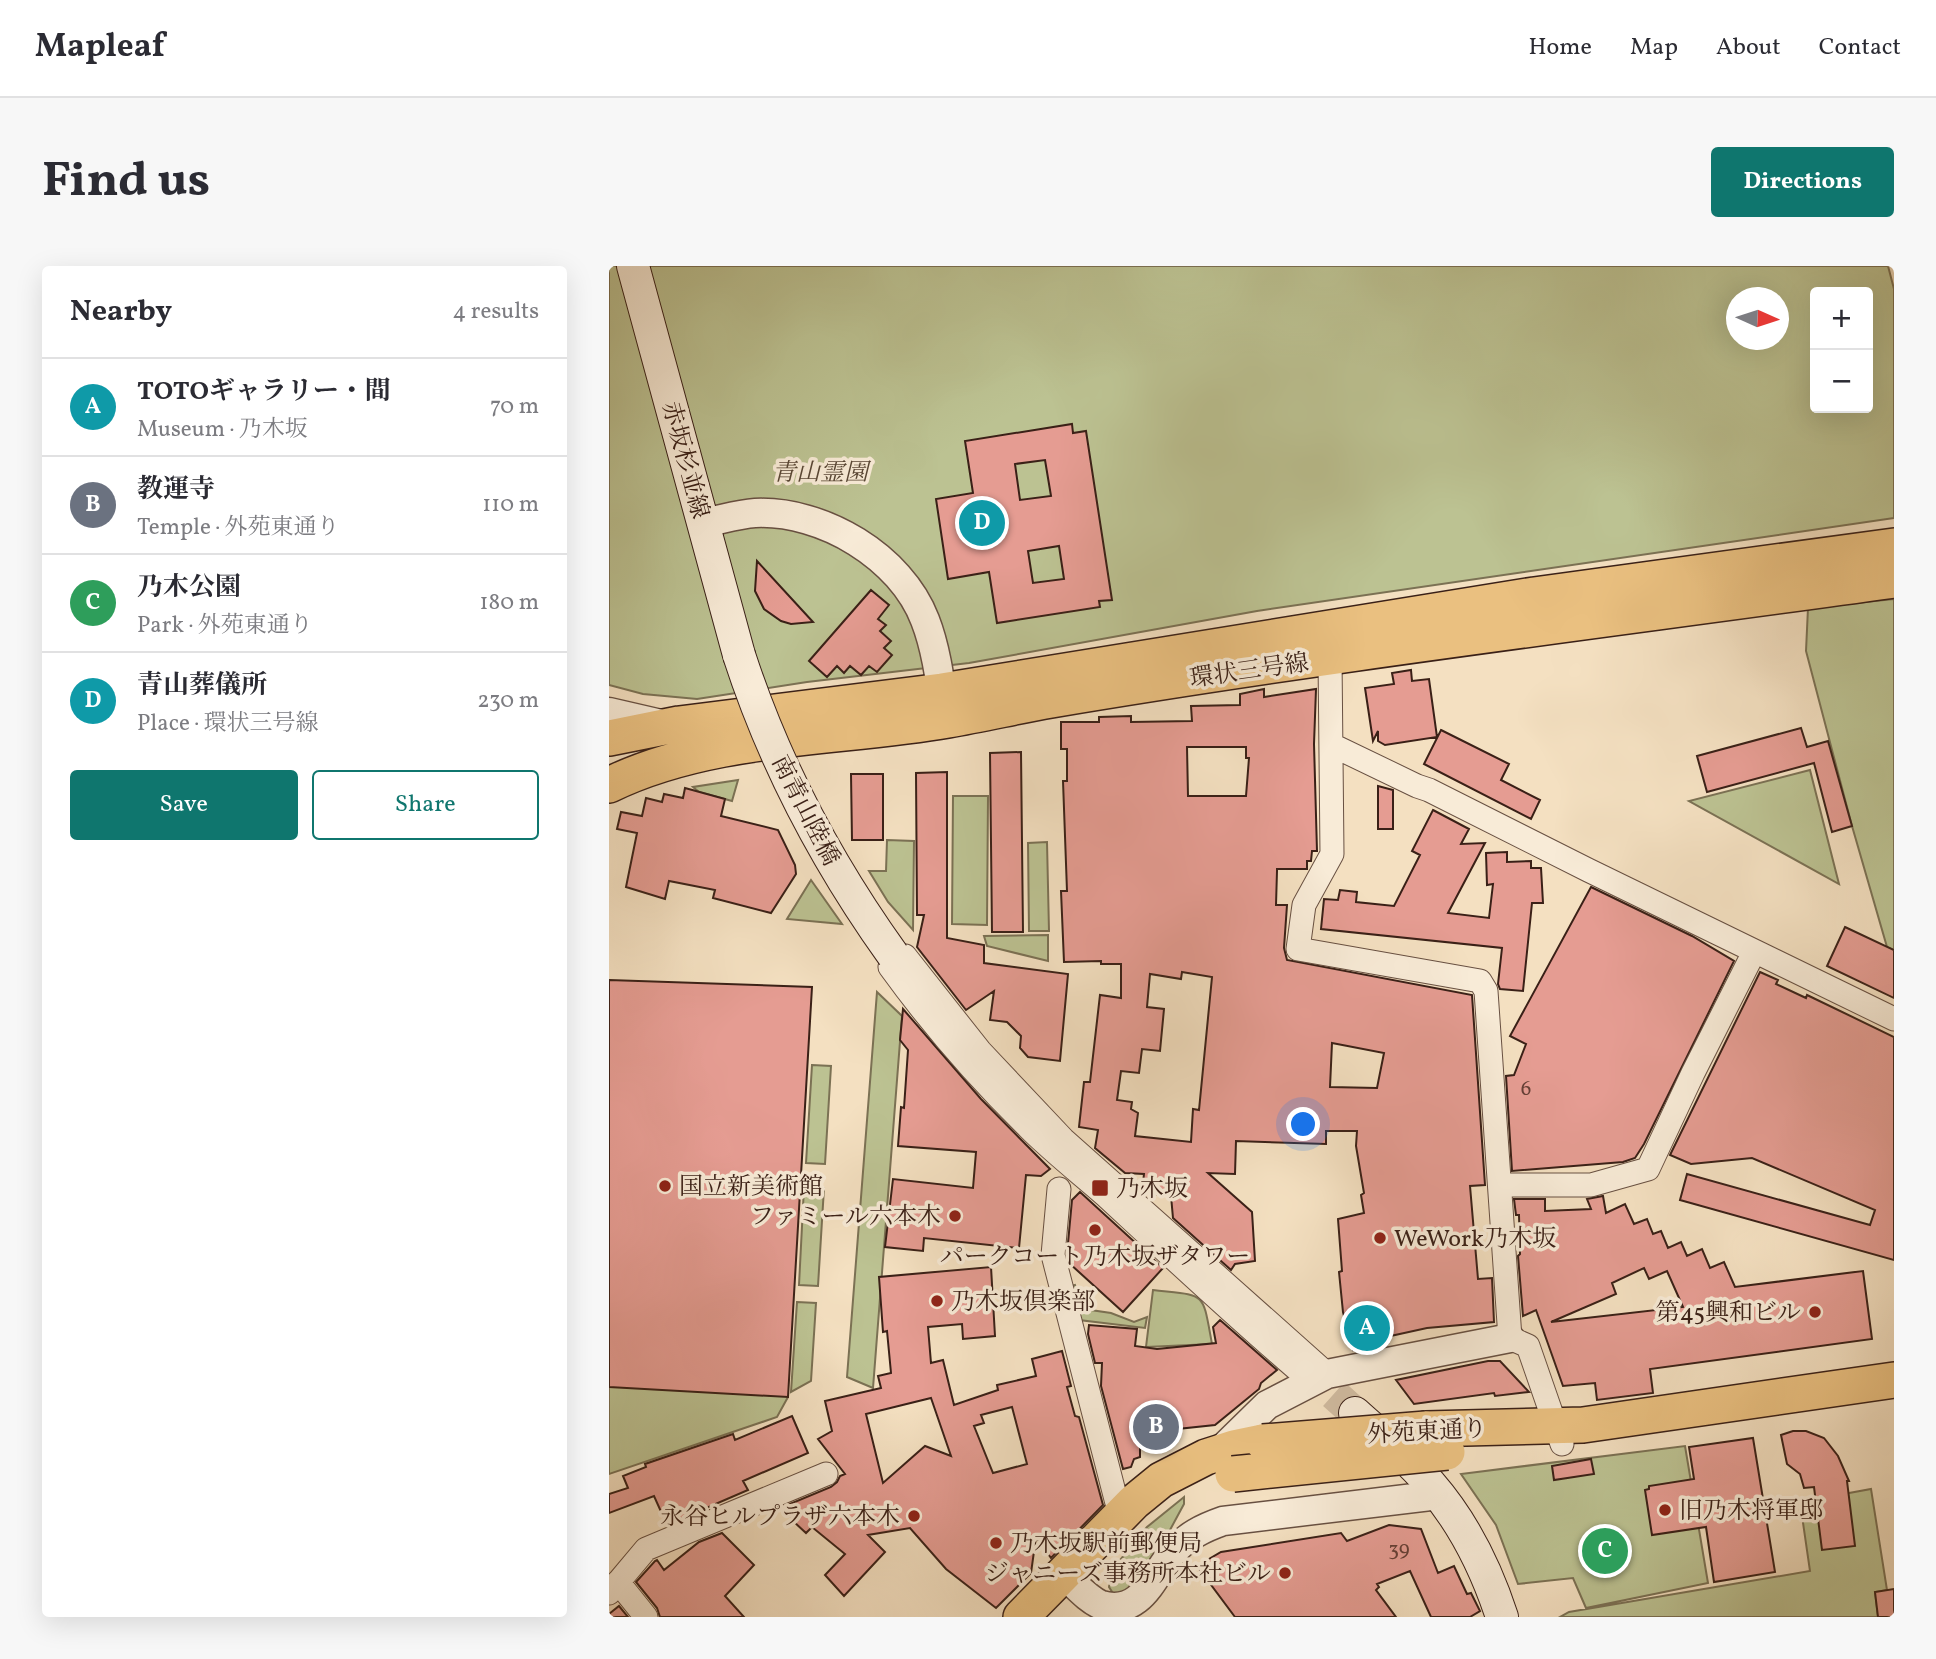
<!DOCTYPE html>
<html lang="en">
<head>
<meta charset="utf-8">
<style>
  body { margin:0; font-family:Vollkorn,"Noto Serif JP",serif; background:#f7f7f7; color:#2b2b33 }
  .controls { position:absolute; right:21px; top:21px; display:grid; overflow:hidden; border-radius:7px; box-shadow:0 7px 28px #0002 }
  .controls button { width:63px; height:63px; display:grid; place-items:center; padding:0; border:0; border-bottom:2px solid #e1e1e2; background:#fff; color:#2b2b33; font:35px sans-serif }
  .compass { position:absolute; left:1117px; top:21px; width:63px; height:63px; border-radius:50%; background:#fff; box-shadow:0 7px 28px #0002; rotate:93deg }
  .you { position:absolute; left:695px; top:859px; width:24px; height:24px; margin:-18px; border:5px solid #fff; border-radius:50%; background:#1a73e8; box-shadow:0 0 0 10px #1a73e833 }
  .badge { display:grid; place-items:center; width:46px; height:46px; border-radius:50%; background:#0f766e; color:#fff; font-size:23px; font-weight:700 }
  .pin { position:absolute; translate:-50% -50%; border:4px solid #fff; box-shadow:0 2px 7px #0006 }
  .list { margin:0; padding:0; list-style:none }
  h2 { display:flex; justify-content:space-between; align-items:center; height:91px; margin:0; padding:0 28px; font-size:30px }
  h2 small { font-size:23px; font-weight:400; color:#7c7c81 }
  .list li { display:grid; grid-template-columns:46px 1fr auto; gap:21px; align-items:center; box-sizing:border-box; height:98px; padding:0 28px; border-top:2px solid #e1e1e2 }
  .list b { display:block; font-size:26px; white-space:nowrap }
  .list p { margin:0; font-size:23px; white-space:nowrap; color:#7c7c81 }
  .list em { font-size:23px; font-style:normal; color:#7c7c81 }
  .actions { display:flex; gap:14px; padding:21px 28px }
  .actions a { flex:1; padding:16px 0; border:2px solid #0f766e; border-radius:7px; text-align:center; font-size:24px; color:#0f766e }
  .actions .main { background:#0f766e; color:#fff }
  .map { position:relative; flex:none; width:1285px; height:1351px; overflow:hidden; border-radius:7px }
  header { display:flex; align-items:center; gap:42px; box-sizing:border-box; height:98px; padding:0 35px; background:#fff; border-bottom:2px solid #e1e1e2 }
  header strong { font-size:33px }
  nav { display:flex; gap:38px; margin-inline-start:auto; font-size:24px }
  .intro { display:flex; align-items:center; justify-content:space-between; box-sizing:border-box; height:168px; padding:0 42px }
  h1 { margin:0; font-size:49px }
  .button { padding:18px 32px; border-radius:7px; background:#0f766e; color:#fff; font-size:24px; font-weight:700 }
  main { display:flex; gap:42px; padding:0 42px }
  aside { flex:1; background:#fff; border-radius:7px; box-shadow:0 7px 28px #0002 }
  .map>svg:first-child { display:block }
  .green { fill:#bcc292; stroke:#7b7154; stroke-width:2; fill-rule:evenodd }
  .building { fill:#e59c92; stroke:#3a2017; stroke-width:2; fill-rule:evenodd }
  .lines { fill:none; stroke-linecap:round; stroke-linejoin:round }
  .secondary-tunnel { stroke:#cfba9f; stroke-width:32; stroke-dasharray:32 16; stroke-linecap:butt }
  .minor-casing { stroke:#685042; stroke-width:25 }
  .tertiary-casing { stroke:#685042; stroke-width:31 }
  .secondary-casing { stroke:#3a2017; stroke-width:34 }
  .primary-casing { stroke:#3a2017; stroke-width:38 }
  .minor { stroke:#f8ebd7; stroke-width:23 }
  .tertiary { stroke:#f8ebd7; stroke-width:28 }
  .secondary { stroke:#f8ebd7; stroke-width:32 }
  .primary { stroke:#eac080; stroke-width:35 }
  .secondary-bridge-casing { stroke:#3a2017; stroke-width:34; stroke-linecap:butt }
  .primary-bridge-casing { stroke:#3a2017; stroke-width:38; stroke-linecap:butt }
  .secondary-bridge { stroke:#f8ebd7; stroke-width:32 }
  .primary-bridge { stroke:#eac080; stroke-width:35 }
  .poi-dot { fill:#8f2418; stroke:#f8ebd7; stroke-width:2.5 }
  .labels { text-anchor:middle; stroke-width:7; stroke-linejoin:round; paint-order:stroke }
  .number-label { font-size:21px; fill:#653f36 }
  .street-label { font-size:24px; fill:#3a2017; stroke:#f8ebd7 }
  .park-label { font-size:24px; font-style:italic; fill:#5a4836; stroke:#f8ebd7 }
  .poi-label { font-size:24px; fill:#3a2017; stroke:#f8ebd7; text-anchor:start }
</style>
</head>
<body>
<header>
<strong>Mapleaf</strong>
<nav><a>Home</a><a>Map</a><a>About</a><a>Contact</a></nav>
</header>
<div class="intro"><h1>Find us</h1><a class="button">Directions</a></div>
<main>
<aside>
<h2>Nearby<small>4 results</small></h2>
<ul class="list">
<li><span class="badge" style="background:#0f9aa8">A</span><div><b>TOTOギャラリー・間</b><p>Museum · 乃木坂</p></div><em>70 m</em></li>
<li><span class="badge" style="background:#6b7280">B</span><div><b>教運寺</b><p>Temple · 外苑東通り</p></div><em>110 m</em></li>
<li><span class="badge" style="background:#2e9e5b">C</span><div><b>乃木公園</b><p>Park · 外苑東通り</p></div><em>180 m</em></li>
<li><span class="badge" style="background:#0f9aa8">D</span><div><b>青山葬儀所</b><p>Place · 環状三号線</p></div><em>230 m</em></li>
</ul>
<div class="actions"><a class="main">Save</a><a>Share</a></div>
</aside>
<div class="map">
<svg width="1285" height="1351" viewBox="0 0 1285 1351">
  <rect width="100%" height="100%" fill="#f4e0c1"/>
  <filter id="stains"><feTurbulence type="fractalNoise" baseFrequency=".00286" numOctaves="4"/><feColorMatrix values="0 0 0 0 .2 0 0 0 0 .09 0 0 0 0 .02 0 0 0 .5 -.17"/></filter>
  <radialGradient id="worn" r=".72"><stop offset=".6" stop-color="#630" stop-opacity="0"/><stop offset="1" stop-color="#630" stop-opacity=".3"/></radialGradient>
  <path class="green" d="M0 0H1279L1285 23V252L648 345 360 397 198 416 88 433 34 428 0 419ZM1206 26H1259V142H1206ZM1128 32H1170V74H1128Z
    M1285 333V684L1278 681 1243 560 1197 385 1199 342Z
    M1201 504 1230 618 1080 535Z
    M129 514 123 535 90 526 84 521Z
    M344 530H379L378 659 343 658Z
    M278 574 305 575 304 664 279 636 260 605H277Z
    M438 576 440 665H420L419 577Z
    M202 614 233 658 178 653Z
    M439 669V695L378 680 375 670Z
    M268 726 293 750 264 1122 238 1111Z
    M203 799 222 800 216 898 197 897Z
    M0 859 179 1131 168 1151 0 1208Z
    M195 921 215 922 209 1020 190 1019Z
    M466 1019 475 1043 502 1047 525 1056 538 1051 536 1062 470 1054 458 1021Z
    M544 1024C598 1030 593 1024 603 1078L537 1081Z
    M188 1036 207 1037 202 1115 182 1126Z
    M1076 1180 1099 1317 977 1342 964 1312 909 1318 887 1259 852 1208Z
    M1262 1223 1278 1324 1266 1326 1269 1351H951L960 1346 1201 1305 1191 1236Z
    M575 1231V1238L528 1325 507 1332 500 1321 503 1304 538 1261Z"/>
  <path class="building" d="M463 158 464 167 477 165 503 334 490 335 491 341 388 357 380 306 339 313 327 233 364 227 356 175ZM436 194 442 230 411 234 406 198ZM450 280 455 313 424 317 419 285Z
    M148 295 204 356 182 358 172 355 155 343 146 325Z
    M262 324 280 339 269 353 277 359 271 365 282 375 275 382 283 389 268 406 260 400 252 409 241 400 235 407 228 400 218 411 200 395Z
    M802 404 803 415 820 413 828 471 776 479 769 475V465L764 475 756 422 785 418 783 407Z
    M655 423V431L707 423 705 478 708 585H703L702 595H698V603H668V605L667 639H678L675 682 678 694 863 729 876 919 861 920 869 1013 883 1012 885 1056 818 1062 777 1071 779 1077 744 1084 734 1046 730 1006 733 1005 729 953 755 947 752 929 755 927 747 880 748 865H717V878L627 875 626 908 599 907 643 946 646 995 626 998 622 1004 564 952 562 930 536 927 533 925 535 908 516 907 486 882 489 864 470 861 475 816H481L491 729 512 732V698H492V695L455 696 452 625H458L454 515H458V483H452V456H490V451L522 450V456L583 455 582 440 631 439V428ZM578 481H637V492H640L637 530H579ZM573 706 603 711 590 844 584 843 582 876 526 870 529 847 522 843 523 836 508 834 512 805 530 807 533 783 551 785 555 743 538 741 541 708 572 713ZM723 777 775 787 768 822 721 821Z
    M1192 462 1198 481 1219 475 1243 560 1223 566 1205 497 1098 526 1088 490Z
    M832 464 900 498 892 514 931 534 922 553 815 498Z
    M412 486 414 666H383L381 487Z
    M338 506V672L375 679V697L459 708 451 795 419 791 411 782 412 770 398 756 381 754 385 725 357 744 308 681 315 649H308L307 507Z
    M242 508H274V574H243Z
    M769 520 784 524V563H769Z
    M76 522 116 533 112 550 169 564 186 599 187 608 162 647 104 632 106 624 60 615 56 633 17 621 28 567 8 563 12 546 33 550 37 532 53 536 55 528 74 532Z
    M824 544 860 563 852 578 876 577 839 647 880 652 884 618 878 619 877 587 898 586V596L922 595V602H932L934 637H923L914 725 891 723 889 718 893 682 712 663 715 633 729 634 731 624 748 626 747 636 785 640 811 589 803 585Z
    M982 621 1083 670 1125 695 1035 878 1026 892 1014 896 903 905 897 810 905 809 917 778 901 770Z
    M1236 661 1285 684V732L1218 700Z
    M1151 706 1169 714 1167 718 1197 732 1198 729 1285 771V994L1071 934 1078 908 1261 959 1266 944 1143 892 1082 898 1061 889Z
    M0 714 203 721 179 1131 0 1121Z
    M294 743 372 833 441 903 432 910 417 909 410 982 315 972 314 985 276 981 284 913 364 922 367 886 289 880 292 841 295 842 299 784 291 774Z
    M471 926 554 1002 514 1046 460 997 458 988 463 934Z
    M994 930 997 947 1016 938 1025 958 1038 953 1044 968 1052 965 1059 982 1072 976 1078 990 1093 983 1101 1002 1115 996 1126 1021 1254 1005 1263 1073 1041 1103 1044 1127 988 1134 986 1117 954 1120 927 1044 914 1050 909 990 911 988 910 949H907L905 933H936V945L982 943 978 933ZM1035 1002 1040 1013 1058 1005 1074 1041 942 1056 1007 1028 1003 1017Z
    M382 1001 386 1070 354 1073 353 1058 319 1061 322 1097 334 1094 345 1139 389 1124 388 1119 427 1110 423 1093 453 1085 462 1120 458 1121 466 1150 470 1151 494 1239 442 1292 427 1271 422 1307 387 1342 337 1303 301 1262 259 1269 276 1286 235 1330 216 1309 236 1288 203 1261 197 1267 184 1255 176 1240 222 1221 228 1216 231 1210 236 1208 209 1173 223 1165 216 1135 272 1122 269 1110 282 1107 278 1065 274 1066 270 1011ZM322 1132 342 1190 316 1180 274 1217 257 1148ZM403 1141 418 1198 384 1207 365 1160 375 1157 372 1149Z
    M611 1054 668 1104 652 1117 650 1123 606 1159 531 1167V1191L525 1193 522 1201 514 1203 492 1120 493 1097H486L479 1068 480 1059 528 1063 526 1080 548 1083 607 1077 604 1061Z
    M879 1095H891L920 1126 886 1130 885 1127 805 1138 787 1114Z
    M183 1150 199 1187 134 1215 139 1224 58 1259 45 1230 0 1247V1228L19 1222 14 1210 37 1201 36 1198 124 1168 126 1174Z
    M1184 1165H1197L1215 1172 1229 1190 1240 1215H1238L1246 1280 1213 1284 1205 1221 1195 1222 1191 1208 1178 1198 1172 1169Z
    M1144 1172 1166 1306 1105 1316 1097 1261 1043 1269 1036 1224 1040 1223V1220L1085 1213 1080 1181Z
    M982 1193 985 1208 945 1214 943 1200Z
    M780 1259 812 1263 829 1307 845 1300 858 1328 862 1327 871 1345 861 1351H822L801 1305 768 1318 770 1321 767 1324 787 1351H626L588 1300 612 1286 732 1267 738 1275Z
    M113 1267 145 1299 116 1330 135 1351H51L48 1342 27 1316 46 1295 48 1294 55 1304 90 1276Z
    M1285 1323V1351H1269L1266 1326Z
    M10 1340 19 1351H0V1348Z"/>
  <g class="lines">
    <path class="secondary-tunnel" d="M689 1096 746 1147"/>
    <defs>
      <path id="minor" d="M708 388 721 392 723 588 695 639 689 683 871 715 877 725 901 1072 919 1080 953 1178
        M723 479 808 520 820 524 979 604 1285 753
        M891 919H982L1039 903 1084 807 1145 686
        M450 923 444 989 511 1249
        M702 1115C631 1055 564 992 496 929 471 907 444 886 420 862 369 812 323 759 281 701L296 690 371 785 454 873 718 1108
        M9 1316 37 1351
        M0 1327 37 1283 217 1208"/>
      <path id="tertiary" d="M94 257C111 254 129 248 146 247 214 244 292 291 316 354 327 382 331 414 335 443
        M0 446 52 458
        M610 1186 658 1139 718 1108 901 1072
        M454 1308C466 1318 478 1333 492 1339 533 1351 544 1309 564 1286 578 1270 594 1262 614 1255L830 1229"/>
      <path id="secondary" d="M24 0 130 389
        M746 1147C771 1170 800 1192 821 1218 855 1257 877 1302 893 1351"/>
      <path id="primary" d="M0 472 70 458 333 425 925 329 1285 280
        M0 519C102 469 229 473 339 454 374 448 408 440 442 434 722 387 1004 353 1285 314
        M817 1163 974 1159 1285 1114
        M412 1351 525 1236 552 1214 597 1191 625 1182 654 1176"/>
    </defs>
    <use href="#minor" class="minor-casing"/>
    <use href="#tertiary" class="tertiary-casing"/>
    <use href="#secondary" class="secondary-casing"/>
    <use href="#primary" class="primary-casing"/>
    <use href="#minor" class="minor"/>
    <use href="#tertiary" class="tertiary"/>
    <use href="#secondary" class="secondary"/>
    <use href="#primary" class="primary"/>
    <defs>
      <path id="secondary-bridge" d="M130 389C165 497 218 597 284 689"/>
      <path id="primary-bridge" d="M654 1176 817 1163
        M624 1208 838 1186"/>
    </defs>
    <use href="#secondary-bridge" class="secondary-bridge-casing"/>
    <use href="#primary-bridge" class="primary-bridge-casing"/>
    <use href="#secondary-bridge" class="secondary-bridge"/>
    <use href="#primary-bridge" class="primary-bridge"/>
  </g>
  <g class="poi-dot">
    <circle cx="56" cy="920" r="7"/>
    <rect x="482" y="913" width="18" height="18" rx="3.5"/>
    <circle cx="346" cy="950" r="7"/>
    <circle cx="486" cy="964" r="7"/>
    <circle cx="771" cy="972" r="7"/>
    <circle cx="328" cy="1035" r="7"/>
    <circle cx="1206" cy="1046" r="7"/>
    <circle cx="1056" cy="1244" r="7"/>
    <circle cx="305" cy="1250" r="7"/>
    <circle cx="387" cy="1277" r="7"/>
    <circle cx="676" cy="1307" r="7"/>
  </g>
  <g class="labels">
    <g class="number-label">
      <text x="917" y="829">6</text>
      <text x="790" y="1289">39</text>
    </g>
    <g class="street-label">
      <text transform="translate(77 194) rotate(75)" y="8">赤坂杉並線</text>
      <text transform="translate(640 404) rotate(-8)" y="8">環状三号線</text>
      <text transform="translate(197 544) rotate(63)" y="8">南青山陸橋</text>
      <text transform="translate(818 1165) rotate(-3)" y="8">外苑東通り</text>
    </g>
    <g class="park-label">
      <text x="211" y="214">青山霊園</text>
    </g>
    <g class="poi-label">
      <text x="70" y="928">国立新美術館</text>
      <text x="507" y="930">乃木坂</text>
      <text x="332" y="958" text-anchor="end">ファミール六本木</text>
      <text x="785" y="980">WeWork乃木坂</text>
      <text x="486" y="998" text-anchor="middle">パークコート乃木坂ザタワー</text>
      <text x="342" y="1043">乃木坂倶楽部</text>
      <text x="1192" y="1054" text-anchor="end">第45興和ビル</text>
      <text x="1070" y="1252">旧乃木将軍邸</text>
      <text x="291" y="1258" text-anchor="end">永谷ヒルプラザ六本木</text>
      <text x="401" y="1285">乃木坂駅前郵便局</text>
      <text x="662" y="1315" text-anchor="end">ジャニーズ事務所本社ビル</text>
    </g>
  </g>
  <rect width="100%" height="100%" filter="url(#stains)"/>
  <rect width="100%" height="100%" fill="url(#worn)"/>
</svg>
<div class="controls">
<button>+</button>
<button>−</button>
</div>
<svg class="compass" viewBox="-18 -18 36 36"><path d="M0-13l5 13h-10z" fill="#e53935"/><path d="M0 13l5-13h-10z" fill="#7c7c81"/></svg>
<div class="you"></div>
<div class="pin badge" style="left:758px;top:1062px;background:#0f9aa8">A</div>
<div class="pin badge" style="left:547px;top:1161px;background:#6b7280">B</div>
<div class="pin badge" style="left:996px;top:1285px;background:#2e9e5b">C</div>
<div class="pin badge" style="left:373px;top:257px;background:#0f9aa8">D</div>
</div>
</main>
</body>
</html>
